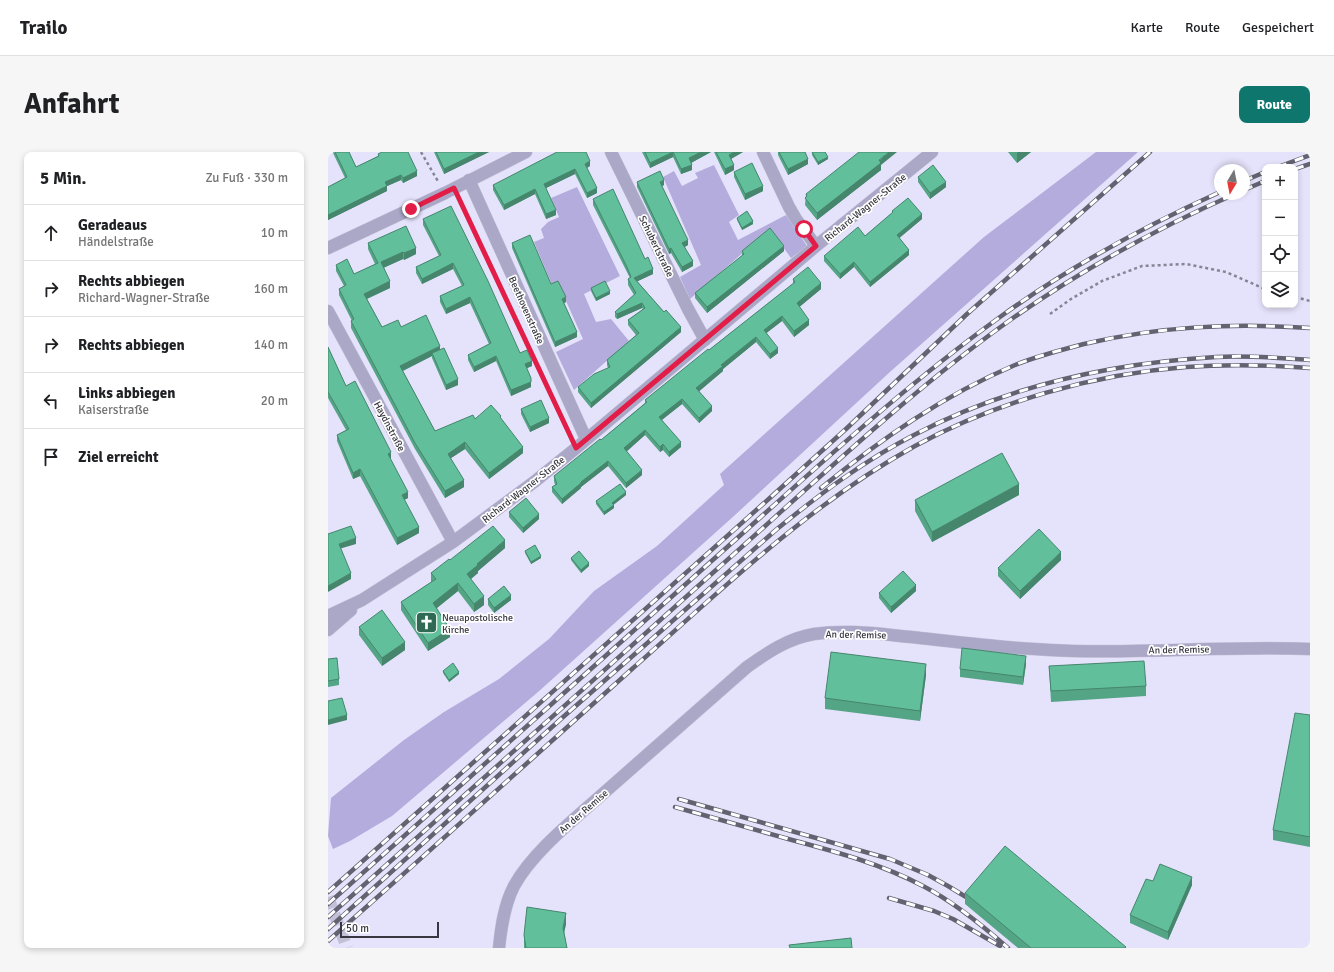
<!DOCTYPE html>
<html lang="de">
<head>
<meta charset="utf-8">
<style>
  body { margin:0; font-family:Signika,sans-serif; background:#f6f6f6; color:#202124 }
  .controls { position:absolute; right:12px; top:12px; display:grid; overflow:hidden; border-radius:8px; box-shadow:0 2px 6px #0003 }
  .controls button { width:36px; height:36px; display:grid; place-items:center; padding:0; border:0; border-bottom:1px solid #e0e0e0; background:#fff; color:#202124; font:20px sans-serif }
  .compass { position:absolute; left:886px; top:12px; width:36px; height:36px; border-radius:50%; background:#fff; box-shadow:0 2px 6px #0003; rotate:190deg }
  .scale { position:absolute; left:12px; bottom:10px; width:99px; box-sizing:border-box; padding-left:4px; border:2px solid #383741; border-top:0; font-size:11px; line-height:14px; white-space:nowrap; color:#383741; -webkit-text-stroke:3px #fff; paint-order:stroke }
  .stop { position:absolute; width:12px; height:12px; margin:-9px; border:3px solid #e11d48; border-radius:50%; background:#fff }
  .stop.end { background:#e11d48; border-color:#fff; box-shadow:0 1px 4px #0008 }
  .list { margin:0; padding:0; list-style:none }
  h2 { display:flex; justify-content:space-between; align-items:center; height:52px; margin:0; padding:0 16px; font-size:17px }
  h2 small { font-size:13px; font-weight:400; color:#757577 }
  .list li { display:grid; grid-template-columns:26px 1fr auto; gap:12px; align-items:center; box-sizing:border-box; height:56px; padding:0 16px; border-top:1px solid #e0e0e0 }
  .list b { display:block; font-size:15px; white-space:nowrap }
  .list p { margin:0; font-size:13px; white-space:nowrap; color:#757577 }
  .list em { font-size:13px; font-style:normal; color:#757577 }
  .icon { flex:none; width:22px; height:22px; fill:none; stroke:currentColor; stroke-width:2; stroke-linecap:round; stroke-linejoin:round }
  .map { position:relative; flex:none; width:982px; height:796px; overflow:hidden; border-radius:8px }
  header { display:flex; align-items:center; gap:24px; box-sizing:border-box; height:56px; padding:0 20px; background:#fff; border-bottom:1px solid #e0e0e0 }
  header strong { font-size:19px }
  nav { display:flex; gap:22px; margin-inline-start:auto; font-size:14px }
  .intro { display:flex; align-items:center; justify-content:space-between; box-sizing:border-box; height:96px; padding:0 24px }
  h1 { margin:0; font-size:28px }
  .button { padding:10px 18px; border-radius:8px; background:#0f766e; color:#fff; font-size:14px; font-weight:700 }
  main { display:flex; gap:24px; padding:0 24px }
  aside { flex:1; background:#fff; border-radius:8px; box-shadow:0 2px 6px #0003 }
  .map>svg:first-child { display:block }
  .green { fill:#b3acdc }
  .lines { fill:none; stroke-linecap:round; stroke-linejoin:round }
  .primary-tunnel { stroke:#c2c0d6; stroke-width:12; stroke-dasharray:12 6; stroke-linecap:butt }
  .street-casing { stroke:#c2c0d6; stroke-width:13 }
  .path { stroke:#868495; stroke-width:2.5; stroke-dasharray:3 3; stroke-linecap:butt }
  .street { stroke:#aba7c7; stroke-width:12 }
  .rail-casing { stroke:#636270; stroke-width:4.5 }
  .rail { stroke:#fff; stroke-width:3; stroke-dasharray:9; stroke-linecap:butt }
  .wall { fill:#54a486 }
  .shaded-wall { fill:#45866d }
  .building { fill:#62bf9c; stroke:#45866d }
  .route { stroke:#e11d48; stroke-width:5 }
  .labels { text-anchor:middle; stroke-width:3.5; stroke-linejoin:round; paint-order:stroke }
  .street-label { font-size:10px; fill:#383741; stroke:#fff }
  .poi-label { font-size:10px; fill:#383741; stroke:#fff; text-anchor:start }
</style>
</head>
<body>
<header>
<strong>Trailo</strong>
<nav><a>Karte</a><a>Route</a><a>Gespeichert</a></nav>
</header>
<div class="intro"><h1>Anfahrt</h1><a class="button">Route</a></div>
<main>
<aside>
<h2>5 Min.<small>Zu Fuß · 330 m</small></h2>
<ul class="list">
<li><svg class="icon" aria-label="ahead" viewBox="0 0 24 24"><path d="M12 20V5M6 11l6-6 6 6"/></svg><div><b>Geradeaus</b><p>Händelstraße</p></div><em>10 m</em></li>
<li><svg class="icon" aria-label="right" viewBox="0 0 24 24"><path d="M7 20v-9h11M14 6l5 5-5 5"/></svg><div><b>Rechts abbiegen</b><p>Richard-Wagner-Straße</p></div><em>160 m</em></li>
<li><svg class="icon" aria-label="right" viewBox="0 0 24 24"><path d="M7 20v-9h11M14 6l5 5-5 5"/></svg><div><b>Rechts abbiegen</b></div><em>140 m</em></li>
<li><svg class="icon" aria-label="left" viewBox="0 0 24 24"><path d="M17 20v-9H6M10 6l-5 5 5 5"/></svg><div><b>Links abbiegen</b><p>Kaiserstraße</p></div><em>20 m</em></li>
<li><svg class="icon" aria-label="arrive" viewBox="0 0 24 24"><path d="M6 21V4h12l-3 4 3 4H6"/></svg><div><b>Ziel erreicht</b></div></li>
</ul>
</aside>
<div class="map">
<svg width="982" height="796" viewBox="0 0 982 796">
  <rect width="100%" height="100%" fill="#e5e2fb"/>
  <path class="green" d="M768 0H810L563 219 407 363 210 540 64 664 22 689 5 697 0 684 3 646 76 588 116 560 171 527 221 487 266 439 329 394 396 333 392 322 656 85Z
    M386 13 411 63 401 70 410 88 458 63 479 94 463 106 442 77 362 147 352 125 373 113 335 25 346 19 354 34 370 26 367 21Z
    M249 35 292 124 256 142 268 170 283 167 301 189 246 238 228 200 255 187 230 131 224 133 206 90 216 86 213 77 220 70 231 65 223 46Z"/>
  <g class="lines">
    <path class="primary-tunnel" d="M0 745 19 796"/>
    <defs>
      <path id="street" d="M283 0 360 157 377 188
        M435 0 461 55 468 67 488 94
        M141 28 258 287
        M0 96 117 41 198 0
        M0 159 125 390
        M0 464 34 448 125 390 206 330 247 297 488 94 604 0
        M0 478 23 458
        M171 796C173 776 176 753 186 734 205 699 248 666 278 639 325 598 372 556 419 515 440 500 461 486 486 482 518 477 551 482 583 485 629 490 675 496 722 498 808 503 895 493 982 497"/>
    </defs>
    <use href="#street" class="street-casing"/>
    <path class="path" d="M93 0 111 31
      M131 47 229 256
      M967 145 982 149
      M722 162 743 147 774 129 814 114 858 112 898 120 937 137"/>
    <use href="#street" class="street"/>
    <defs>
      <path id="rail" d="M950 15 982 3
        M967 17 982 12
        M916 29 937 20
        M916 38 937 29
        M493 336C553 287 616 243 687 213 709 204 733 198 756 192 833 174 904 171 982 176
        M351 647 562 707 600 723 620 734 638 745
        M347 655C386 666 425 677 464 688 509 700 553 712 595 734 626 750 654 773 680 796
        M0 740 444 344 518 277 639 162 822 0
        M561 746 606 759 625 767 672 794
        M0 752C126 639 252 527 378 414 474 329 568 240 672 165 741 115 815 75 892 40
        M0 765C130 649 259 534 388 418 483 334 575 245 678 171 750 120 827 77 907 42
        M0 777 234 566 449 377C492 342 537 308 586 283 679 234 785 211 888 205 919 203 951 206 982 208
        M0 789C102 699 203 607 304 517 394 437 482 352 587 294 668 250 766 222 858 215 899 212 941 213 982 216"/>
    </defs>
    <use href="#rail" class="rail-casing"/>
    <use href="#rail" class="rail"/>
  </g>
  <path class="wall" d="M5 0H21L28 15 50 4V2L89 24 75 31 73 28 59 34V39L0 68V35L17 26 5 1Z
    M106 0H161L116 22Z
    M314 0H383L363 11 364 18 353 22 345 5 322 16Z
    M386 0H415L403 7 406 18 397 23Z
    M450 0H477L480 12 460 23 450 3Z
    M484 0 500 7 490 13 484 3Z
    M680 0H703L689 11Z
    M553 13V18L489 68 477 53 478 42Z
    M262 14 259 16 269 41 259 46 247 22 218 36 228 63 218 67 207 42 176 58 165 38V33Z
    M406 20 435 39 417 48 406 25Z
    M590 25 618 35 602 47 590 30Z
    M309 30 336 33 334 34 360 93 357 95 365 114 354 120 343 101 341 102 309 35Z
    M265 47 317 107 325 122 309 129 353 180 263 256 250 240V235L280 216 279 213V208L308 183 300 173V168L315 157 314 156 289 167 287 165V160L306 143 300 133V127L302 126 265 53Z
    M564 59 594 67 571 86 581 103 542 135 526 115 512 127 496 109V104L537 84 564 61Z
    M409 66 425 72 414 78 409 68Z
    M95 67 192 201 204 214 199 216 203 235 183 244 168 209 146 220 140 208V203L161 192 142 151 118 162 112 150V144L134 134 125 117 94 132 88 121V115L111 104 95 73Z
    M40 91 88 102 76 108 75 107 55 116 62 136 39 147 54 175H73L112 198 130 233 118 238 104 206V204L75 219 107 279 147 267H173L195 301 161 327 137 297 123 306 136 335 117 346 87 297 23 176V169H24L11 143V137L16 134 8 119V113L26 122 47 112 40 97Z
    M184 91 223 132 238 150 236 151 249 185 227 195 184 96Z
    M414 99H456L379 161 367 146V141L414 104Z
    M465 127 493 137 471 155 481 173 466 185 454 169 438 181 450 201 442 207 428 190 395 217V219L371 239 384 259 371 271 354 252 334 268 353 295 341 305 335 298 332 300 317 283 298 299 314 323 298 336 280 314 253 335V336L234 352 224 340V335L227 333 226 329V324L273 288 317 251V248L465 132Z
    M263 136 282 142 268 149 263 139Z
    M0 195 18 234 63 306 62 307 80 346 76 348 91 381 69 393 32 324 25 327 9 289V283L18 278 0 246Z
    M193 257 221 271 202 280 193 262Z
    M298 343 285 353 286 356 276 363 268 352V349Z
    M691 343 604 390 587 359V348Z
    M181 360 211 367 195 381 181 365Z
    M177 396 150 419V421L143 427 156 453 146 460 130 439 109 456 122 485 100 499 73 458V450L103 430V421L122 408Z
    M197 399 213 406 203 412 197 401Z
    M243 406 261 414 253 421 243 408Z
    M733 408 692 447 670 424V416Z
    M588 439 563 461 551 446V441Z
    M160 447 183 448 166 461 160 453Z
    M31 475 77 498 54 514 31 483Z
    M0 507 11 527V533L0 535Z
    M698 512 695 533 632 525V517Z
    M721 514 818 534V544L723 550Z
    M115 519 131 522 121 530 115 521Z
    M598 523 592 569 497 557V546Z
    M982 563V695L945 688V678Z
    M825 729 864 733 840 788 802 771V763Z
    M637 741 798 796H690L637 752Z
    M238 772 236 780 239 796H196V783Z"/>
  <path class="shaded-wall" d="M151 0H161L116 22V17Z
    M345 0V5L322 16V11Z
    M373 0H383L361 12V6Z
    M406 0H415L401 8V3Z
    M561 0H569L553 13V18L489 68V61Z
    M690 0H703L689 11V1Z
    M500 5V7L490 13V10Z
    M480 7V12L460 23V17Z
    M262 9V14L257 17V12Z
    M364 13V18L353 22V17Z
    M406 13V18L397 23V17Z
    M247 17V22L216 37V32Z
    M89 19V24L75 31V26Z
    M73 23V28L57 35V30Z
    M336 28V33L332 35V30Z
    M618 30V35L602 47V41Z
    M59 34V39L0 68V63Z
    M435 34V39L417 48V42Z
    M269 36V41L259 46V41Z
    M207 37V42L176 58V53Z
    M228 58V63L218 67V62Z
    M594 62V67L569 88V83Z
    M425 69V72L414 78V76Z
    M360 88V93L354 96V91Z
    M456 94V99L379 161V155Z
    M88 96V102L76 108V101Z
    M343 96V101L341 102V97Z
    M581 98V103L542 135V130Z
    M75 100V107L53 117V110Z
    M365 109V114L354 120V115Z
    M526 110V115L512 127V122Z
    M125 111V117L94 132V127Z
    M325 117V122L306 131V126Z
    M62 129V136L36 148V142Z
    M493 131V137L469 157V151Z
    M282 139V142L268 149V146Z
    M142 145V151L118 162V157Z
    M238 145V150L234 152V147Z
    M314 151V156L289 167V162Z
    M454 164V169L436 183V178Z
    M481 168V173L466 185V179Z
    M353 175V180L263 256V251Z
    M249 180V185L227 195V190Z
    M428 185V190L395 217V219L368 242V236L393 213Z
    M112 194V200L104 201V204L72 220V214Z
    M450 196V201L442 207V202Z
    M168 204V209L146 220V215Z
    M204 209V214L197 217V212Z
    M130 227V233L118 238V233Z
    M203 230V235L183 244V238Z
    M354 247V252L331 270V265Z
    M384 254V259L371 271V266Z
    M221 266V271L202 280V275Z
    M317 278V283L296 302V296Z
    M137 290V297L120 308V302Z
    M353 290V295L341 305V300Z
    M335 292V298L332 300V295Z
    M195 295V301L161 327V321Z
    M63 300V306L60 308V302Z
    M280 309V314L253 335V336L234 352V347L253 330Z
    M32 317V324L25 327V321Z
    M314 318V323L298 336V331Z
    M136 328V335L117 346V339Z
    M691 332V343L604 390V380Z
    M80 340V346L74 349V343Z
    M298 340V343L284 354V351Z
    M286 353V356L276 363V360Z
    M211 362V367L195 381V376Z
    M91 375V381L69 393V386Z
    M28 386V392L11 397V392Z
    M177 388V396L150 419V421L139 430V422L149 412Z
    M733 400V408L692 447V439Z
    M213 404V406L203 412V410Z
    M261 411V414L253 421V418Z
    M23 421V427L0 440V434Z
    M130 431V439L105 459V451Z
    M588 433V439L563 461V455Z
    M183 443V448L166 461V456Z
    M156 444V453L146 460V452Z
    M122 477V485L100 499V491Z
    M77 490V498L54 514V506Z
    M698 504V512L695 533V525Z
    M598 512V523L592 569V559Z
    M131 520V522L121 530V528Z
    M19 563V568L0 573V568Z
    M864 725V733L840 788V780Z
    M238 761V772L235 786V776Z"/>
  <path class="building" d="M7 0H21L28 15 51 4 50 2 54 0H80L89 19 75 26 73 23 57 30 59 34 0 63V35L19 25Z
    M108 0H151L116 17Z
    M229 0H258L262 9 257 12 269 36 259 41 247 17 216 32 228 58 218 62 207 37 176 53 165 33Z
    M317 0H373L361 6 364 13 353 17 345 0 322 11Z
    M388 0H406L401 3 406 13 397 17Z
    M451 0H477L480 7 460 17Z
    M484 0H497L500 5 490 10Z
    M531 0H561L551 8 553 11 489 61 477 46 479 44 478 42Z
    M424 11 435 34 417 42 406 20Z
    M605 13 618 30 602 41 590 25Z
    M332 19 336 28 332 30 360 88 354 91 365 109 354 115 343 96 341 97 309 30Z
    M285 37 317 107 320 105 325 117 306 126 336 160 338 158 353 175 263 251 250 235 266 222 282 215 279 208 311 181 300 168 317 156 314 151 289 162 287 160 308 141 300 127 303 125 299 115 265 47Z
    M580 46 594 62 569 83 581 98 542 130 526 110 512 122 496 104 530 75 537 84 565 60 564 59Z
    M123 54 160 129 192 201 199 198 204 209 197 212 203 226V230L183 238 168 204 146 215 140 203 163 191 142 145 118 157 112 144 136 133 125 111 94 127 88 115 113 103 95 67Z
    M419 59 425 69 414 76 409 66Z
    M78 74 88 96 76 101 75 100 53 110 62 129 36 142 54 175 70 168 73 175 98 163 112 194 72 214 107 279 145 263 147 267 163 253 173 264 172 265 195 295 161 321 137 290 120 302 136 328 117 339 87 291 23 169 26 167 11 137 18 133 8 113 19 107 26 122 50 111 40 91Z
    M442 76 456 94 379 155 367 141 416 102 414 99Z
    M202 83 223 132 230 129 238 145 234 147 249 180 227 190 184 91Z
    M480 115 493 131 469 151 481 168 466 179 454 164 436 178 450 196 442 202 428 185 393 213 395 214 368 236 384 254 371 266 354 247 331 265 353 290 341 300 335 292 332 295 317 278 296 296 314 318 298 331 280 309 253 330V331L234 347 224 335 229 332 226 324 272 287 273 288 319 250 317 248 380 197 381 198 467 130 465 127Z
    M277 129 282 139 268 146 263 136Z
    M0 195 18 234 27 229 63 300 60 302 80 340 74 343 91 375 69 386 32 317 25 321 9 283 21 277 0 240Z
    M116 196 130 227 118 233 104 201Z
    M213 248 221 266 202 275 193 257Z
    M674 301 691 332 604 380 587 348Z
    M292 332 298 340 284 351 286 353 276 360 268 349Z
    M198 346 211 362 195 376 181 360Z
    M23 374 28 386 11 392 23 421 0 434V382Z
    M165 374 177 388 149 412 150 413 139 422 156 444 146 452 130 431 105 451 122 477 100 491 73 450 108 427 103 421 121 407 122 408Z
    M711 377 733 400 692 439 670 416Z
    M207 393 213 404 203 410 197 399Z
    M251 399 261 411 253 418 243 406Z
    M575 419 588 433 563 455 551 441Z
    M176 434 183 443 166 456 160 447Z
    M54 458 77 490 54 506 31 475Z
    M634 496 698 504 695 525 632 517Z
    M503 500 598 512 592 559 497 546Z
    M9 506 11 527 0 529V507Z
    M816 509 818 534 723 539 721 514Z
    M125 511 131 520 121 528 115 519Z
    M14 546 19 563 0 568V549Z
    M967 561 982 563V685L945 678Z
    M677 694 798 795 797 796H703L637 741Z
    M832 712 864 725 840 780 802 763 818 727 825 729Z
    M199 755 238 761 235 776 239 796H198L196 783Z
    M523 786 524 796H462L461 793Z"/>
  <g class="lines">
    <path class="route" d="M83 57 126 36 248 296 488 94 476 77"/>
  </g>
  <defs>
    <symbol id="church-square" viewBox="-11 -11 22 22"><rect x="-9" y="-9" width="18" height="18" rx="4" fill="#2f6a54" stroke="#fff"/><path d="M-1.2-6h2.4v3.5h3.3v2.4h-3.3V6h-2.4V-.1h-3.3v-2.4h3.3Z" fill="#fff"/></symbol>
  </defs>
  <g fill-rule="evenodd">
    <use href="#church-square" x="86" y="458" width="25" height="25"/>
  </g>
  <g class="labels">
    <g class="street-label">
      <text transform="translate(537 55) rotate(-39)" y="4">Richard-Wagner-Straße</text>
      <text transform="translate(329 94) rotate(64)" y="4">Schubertstraße</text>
      <text transform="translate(199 158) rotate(66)" y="4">Beethovenstraße</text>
      <text transform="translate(62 274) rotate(62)" y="4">Haydnstraße</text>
      <text transform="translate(195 337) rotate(-38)" y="4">Richard-Wagner-Straße</text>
      <text transform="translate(528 482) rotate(1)" y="4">An der Remise</text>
      <text transform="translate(851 497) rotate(-1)" y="4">An der Remise</text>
      <text transform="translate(255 659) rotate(-41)" y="4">An der Remise</text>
    </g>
    <g class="poi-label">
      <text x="114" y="469">Neuapostolische<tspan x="114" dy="12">Kirche</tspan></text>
    </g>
  </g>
</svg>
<div class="controls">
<button>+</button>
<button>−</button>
<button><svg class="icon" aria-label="locate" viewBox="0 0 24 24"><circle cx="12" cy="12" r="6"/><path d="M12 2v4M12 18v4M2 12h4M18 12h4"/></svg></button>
<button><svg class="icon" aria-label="layers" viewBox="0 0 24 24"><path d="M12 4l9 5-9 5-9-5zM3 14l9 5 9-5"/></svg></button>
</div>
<svg class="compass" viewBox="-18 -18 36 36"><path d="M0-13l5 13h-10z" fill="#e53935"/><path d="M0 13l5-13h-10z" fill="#757577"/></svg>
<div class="scale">50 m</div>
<div class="stop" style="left:476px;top:77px"></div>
<div class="stop end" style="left:83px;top:57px"></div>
</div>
</main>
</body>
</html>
